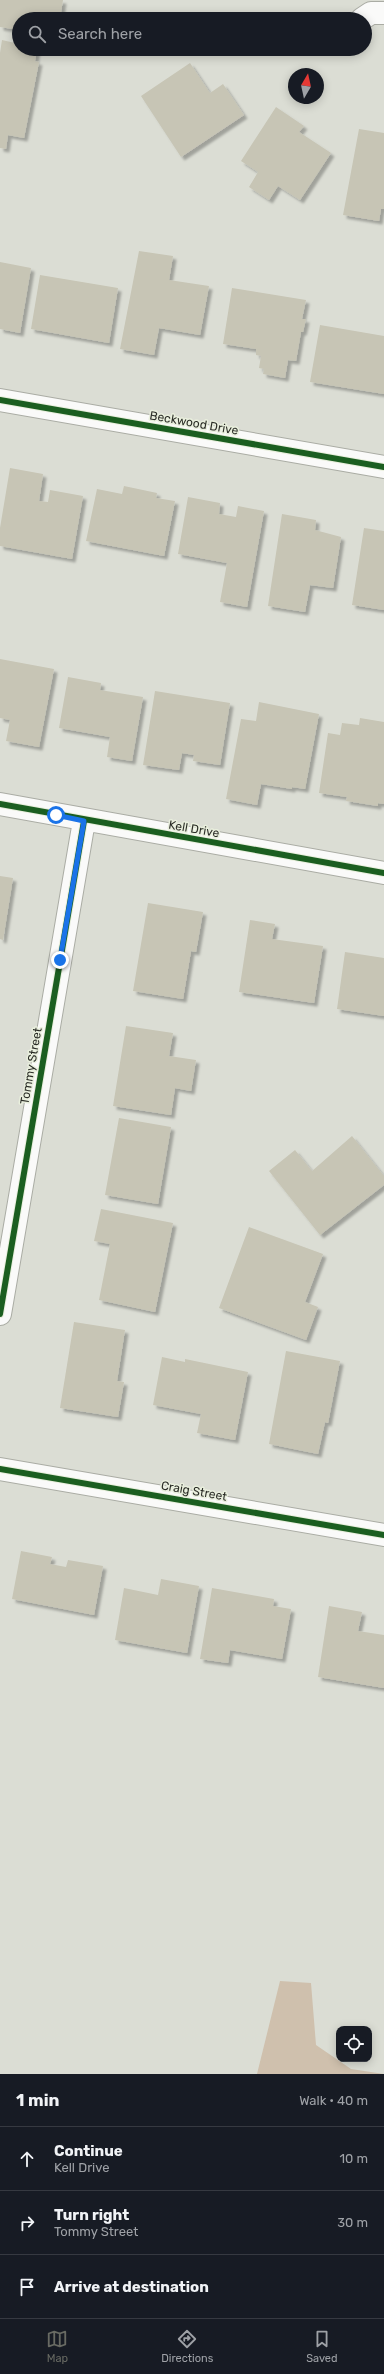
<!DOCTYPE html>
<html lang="en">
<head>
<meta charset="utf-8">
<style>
  body { margin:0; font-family:Rubik,sans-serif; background:#20242c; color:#f1f3f6 }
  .controls { position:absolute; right:12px; bottom:12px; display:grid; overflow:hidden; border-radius:8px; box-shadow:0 2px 10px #0003 }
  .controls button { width:36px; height:36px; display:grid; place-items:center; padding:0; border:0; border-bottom:1px solid #363941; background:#171b24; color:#f1f3f6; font:20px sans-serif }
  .compass { position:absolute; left:288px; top:68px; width:36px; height:36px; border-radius:50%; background:#171b24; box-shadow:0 2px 10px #0003; rotate:9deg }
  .stop { position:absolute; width:12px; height:12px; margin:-9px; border:3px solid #1a73e8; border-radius:50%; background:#fff }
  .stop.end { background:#1a73e8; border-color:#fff; box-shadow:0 1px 4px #0008 }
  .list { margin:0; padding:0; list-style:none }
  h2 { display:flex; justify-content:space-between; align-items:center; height:52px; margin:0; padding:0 16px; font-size:17px }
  h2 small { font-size:13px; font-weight:400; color:#9ea1a6 }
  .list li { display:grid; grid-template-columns:26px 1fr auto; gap:12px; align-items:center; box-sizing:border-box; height:64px; padding:0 16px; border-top:1px solid #363941 }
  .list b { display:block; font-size:15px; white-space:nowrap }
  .list p { margin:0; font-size:13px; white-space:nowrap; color:#9ea1a6 }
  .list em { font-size:13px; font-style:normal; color:#9ea1a6 }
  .icon { flex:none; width:22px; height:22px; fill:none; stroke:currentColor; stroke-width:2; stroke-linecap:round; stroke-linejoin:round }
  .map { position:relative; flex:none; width:384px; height:2074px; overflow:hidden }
  .search { position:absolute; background:#171b24; box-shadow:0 2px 10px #0003; left:12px; right:12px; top:12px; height:44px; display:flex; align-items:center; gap:10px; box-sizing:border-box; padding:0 14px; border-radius:22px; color:#9ea1a6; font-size:15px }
  .sheet { height:244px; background:#171b24 }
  nav { display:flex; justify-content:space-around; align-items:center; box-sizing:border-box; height:56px; border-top:1px solid #363941; background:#171b24; font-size:11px; color:#9ea1a6 }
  nav a { display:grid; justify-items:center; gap:2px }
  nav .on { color:#686a63 }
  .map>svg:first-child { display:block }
  .green { fill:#cfc0ad }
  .building { fill:#c7c5b5; filter:url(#shadow) }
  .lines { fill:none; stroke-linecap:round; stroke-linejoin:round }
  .street-casing { stroke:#aaaca4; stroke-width:24 }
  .street { stroke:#fafaf9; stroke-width:22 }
  .cycleway-casing { stroke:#e9efdd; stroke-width:8 }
  .cycleway { stroke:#1b5e20; stroke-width:6 }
  .route { stroke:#1a73e8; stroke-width:5 }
  .labels { text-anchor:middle; stroke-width:3; stroke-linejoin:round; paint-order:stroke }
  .street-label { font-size:12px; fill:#2a2c26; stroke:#e9efdd }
</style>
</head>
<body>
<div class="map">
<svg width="384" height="2074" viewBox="0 0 384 2074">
  <defs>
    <filter id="shadow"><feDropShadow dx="3.5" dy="3.5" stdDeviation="1" flood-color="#0004"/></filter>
  </defs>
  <rect width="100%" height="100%" fill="#dbddd4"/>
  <path class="green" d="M280 1981 311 1983 316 2045 351 2069 384 2074H257Z"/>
  <path class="building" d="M0 0H63L60 19H19V30L0 27Z
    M2 40 19 44V49H37L35 61 39 62 24 138 8 135 6 149 0 148V53Z
    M190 63 210 93 223 84 244 115 181 157 141 96Z
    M276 107 304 126 299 132 331 153 300 200 278 186 269 200 249 187 258 172 241 161Z
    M359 129 384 133V209H381L379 221 343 215Z
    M139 251 173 256 169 280 209 286 200 335 159 328 154 355 120 349Z
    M0 262 31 268 20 333 0 329Z
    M40 275 118 288 109 343 31 329Z
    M232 288 306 300 302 319H306L303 332H301L296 361 288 360 285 378 263 374 264 369 259 368 261 356 256 355V349L223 344Z
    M320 325 384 336V394L310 382Z
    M10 468 43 474 39 501 48 502 50 490 83 496 72 559 0 546V528Z
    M124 486 157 493 156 498 175 501 164 556 86 541 97 489 122 494Z
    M188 497 220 503 219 514 236 517 238 506 264 511 247 607 220 602 227 563 178 554Z
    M282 514 316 520 315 530 341 537 333 588 310 585 305 612 268 606Z
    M364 528 384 531V610L352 605Z
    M0 659 54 669 39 747 6 741 10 720 0 718Z
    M68 677 101 683 100 690 143 697 132 761 107 757 110 737 59 728Z
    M155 691 230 703 220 765 193 761 194 755 182 753 179 770 143 765Z
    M259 702 319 714 305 789 292 787V789L261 784 257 805 226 799 241 719 256 721Z
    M360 718 384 722V804L378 803V806L346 801 347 797 319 793 328 733 340 735 342 723 359 725Z
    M0 876 13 878 3 940 0 939Z
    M148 903 203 912 196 952 191 951 183 999 133 991Z
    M250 920 275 924 272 939 323 946 314 1003 239 992Z
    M345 952 384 958V1016L337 1009Z
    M126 1026 173 1033 169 1056 196 1060 191 1091 175 1088 171 1115 113 1106Z
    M119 1118 171 1127 158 1204 105 1195Z
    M352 1136 384 1176V1185L320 1235 269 1171 295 1150 312 1171Z
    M101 1209 173 1223 155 1312 99 1300 110 1244 94 1241Z
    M249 1227 323 1254 305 1302 318 1307 306 1340 219 1308Z
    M74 1322 125 1330 117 1381 124 1382 118 1417 60 1408Z
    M286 1351 340 1361 328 1423 325 1422 318 1454 269 1444Z
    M162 1357 185 1362V1359L248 1372 235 1440 197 1433 201 1414 153 1405Z
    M21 1551 52 1557 50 1564 66 1567 68 1560 103 1566 94 1615 12 1599Z
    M161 1579 199 1586 187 1653 115 1640 124 1588 158 1595Z
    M212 1588 274 1599 273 1606 291 1609 282 1659 230 1650 228 1663 200 1659Z
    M329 1606 362 1612 358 1631 384 1635V1688L318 1677Z"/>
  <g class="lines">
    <defs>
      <path id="street" d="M362 19 371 13H384
        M0 400 384 467
        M0 804 384 873
        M0 1314 84 821
        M0 1469 384 1535"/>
    </defs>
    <use href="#street" class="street-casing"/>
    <use href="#street" class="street"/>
    <defs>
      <path id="cycleway" d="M0 400 384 467
        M0 804 384 873
        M0 1314 84 821
        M0 1469 384 1535"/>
    </defs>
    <use href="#cycleway" class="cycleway-casing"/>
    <use href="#cycleway" class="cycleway"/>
  </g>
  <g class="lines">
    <path class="route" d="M56 815 84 821 60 960"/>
  </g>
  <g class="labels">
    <g class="street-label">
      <text transform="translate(194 423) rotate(10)" y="4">Beckwood Drive</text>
      <text transform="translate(194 829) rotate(10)" y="4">Kell Drive</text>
      <text transform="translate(31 1066) rotate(-80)" y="4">Tommy Street</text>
      <text transform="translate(194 1491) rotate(10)" y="4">Craig Street</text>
    </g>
  </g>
</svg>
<div class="controls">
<button><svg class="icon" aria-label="locate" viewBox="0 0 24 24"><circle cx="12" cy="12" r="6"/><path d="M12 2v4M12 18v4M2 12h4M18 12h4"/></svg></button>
</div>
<svg class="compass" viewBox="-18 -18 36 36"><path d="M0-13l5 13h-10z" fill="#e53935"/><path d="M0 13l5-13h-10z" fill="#9ea1a6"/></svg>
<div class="stop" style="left:56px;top:815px"></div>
<div class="stop end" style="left:60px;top:960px"></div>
<div class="search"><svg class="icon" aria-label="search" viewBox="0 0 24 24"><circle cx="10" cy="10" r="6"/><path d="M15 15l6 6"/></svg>Search here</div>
</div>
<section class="sheet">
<h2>1 min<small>Walk · 40 m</small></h2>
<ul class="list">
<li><svg class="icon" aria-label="ahead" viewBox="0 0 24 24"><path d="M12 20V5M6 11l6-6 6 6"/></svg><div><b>Continue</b><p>Kell Drive</p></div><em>10 m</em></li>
<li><svg class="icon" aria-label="right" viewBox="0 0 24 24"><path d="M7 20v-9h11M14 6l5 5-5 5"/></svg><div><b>Turn right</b><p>Tommy Street</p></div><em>30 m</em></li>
<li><svg class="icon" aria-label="arrive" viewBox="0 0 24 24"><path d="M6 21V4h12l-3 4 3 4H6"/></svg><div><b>Arrive at destination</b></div></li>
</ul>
</section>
<nav>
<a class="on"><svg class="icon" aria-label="map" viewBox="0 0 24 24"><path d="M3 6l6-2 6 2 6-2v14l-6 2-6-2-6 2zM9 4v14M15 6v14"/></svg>Map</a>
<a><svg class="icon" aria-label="directions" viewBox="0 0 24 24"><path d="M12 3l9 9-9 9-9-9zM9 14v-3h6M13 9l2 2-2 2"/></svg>Directions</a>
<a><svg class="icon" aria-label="saved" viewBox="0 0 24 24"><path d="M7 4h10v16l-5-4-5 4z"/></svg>Saved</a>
</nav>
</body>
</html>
